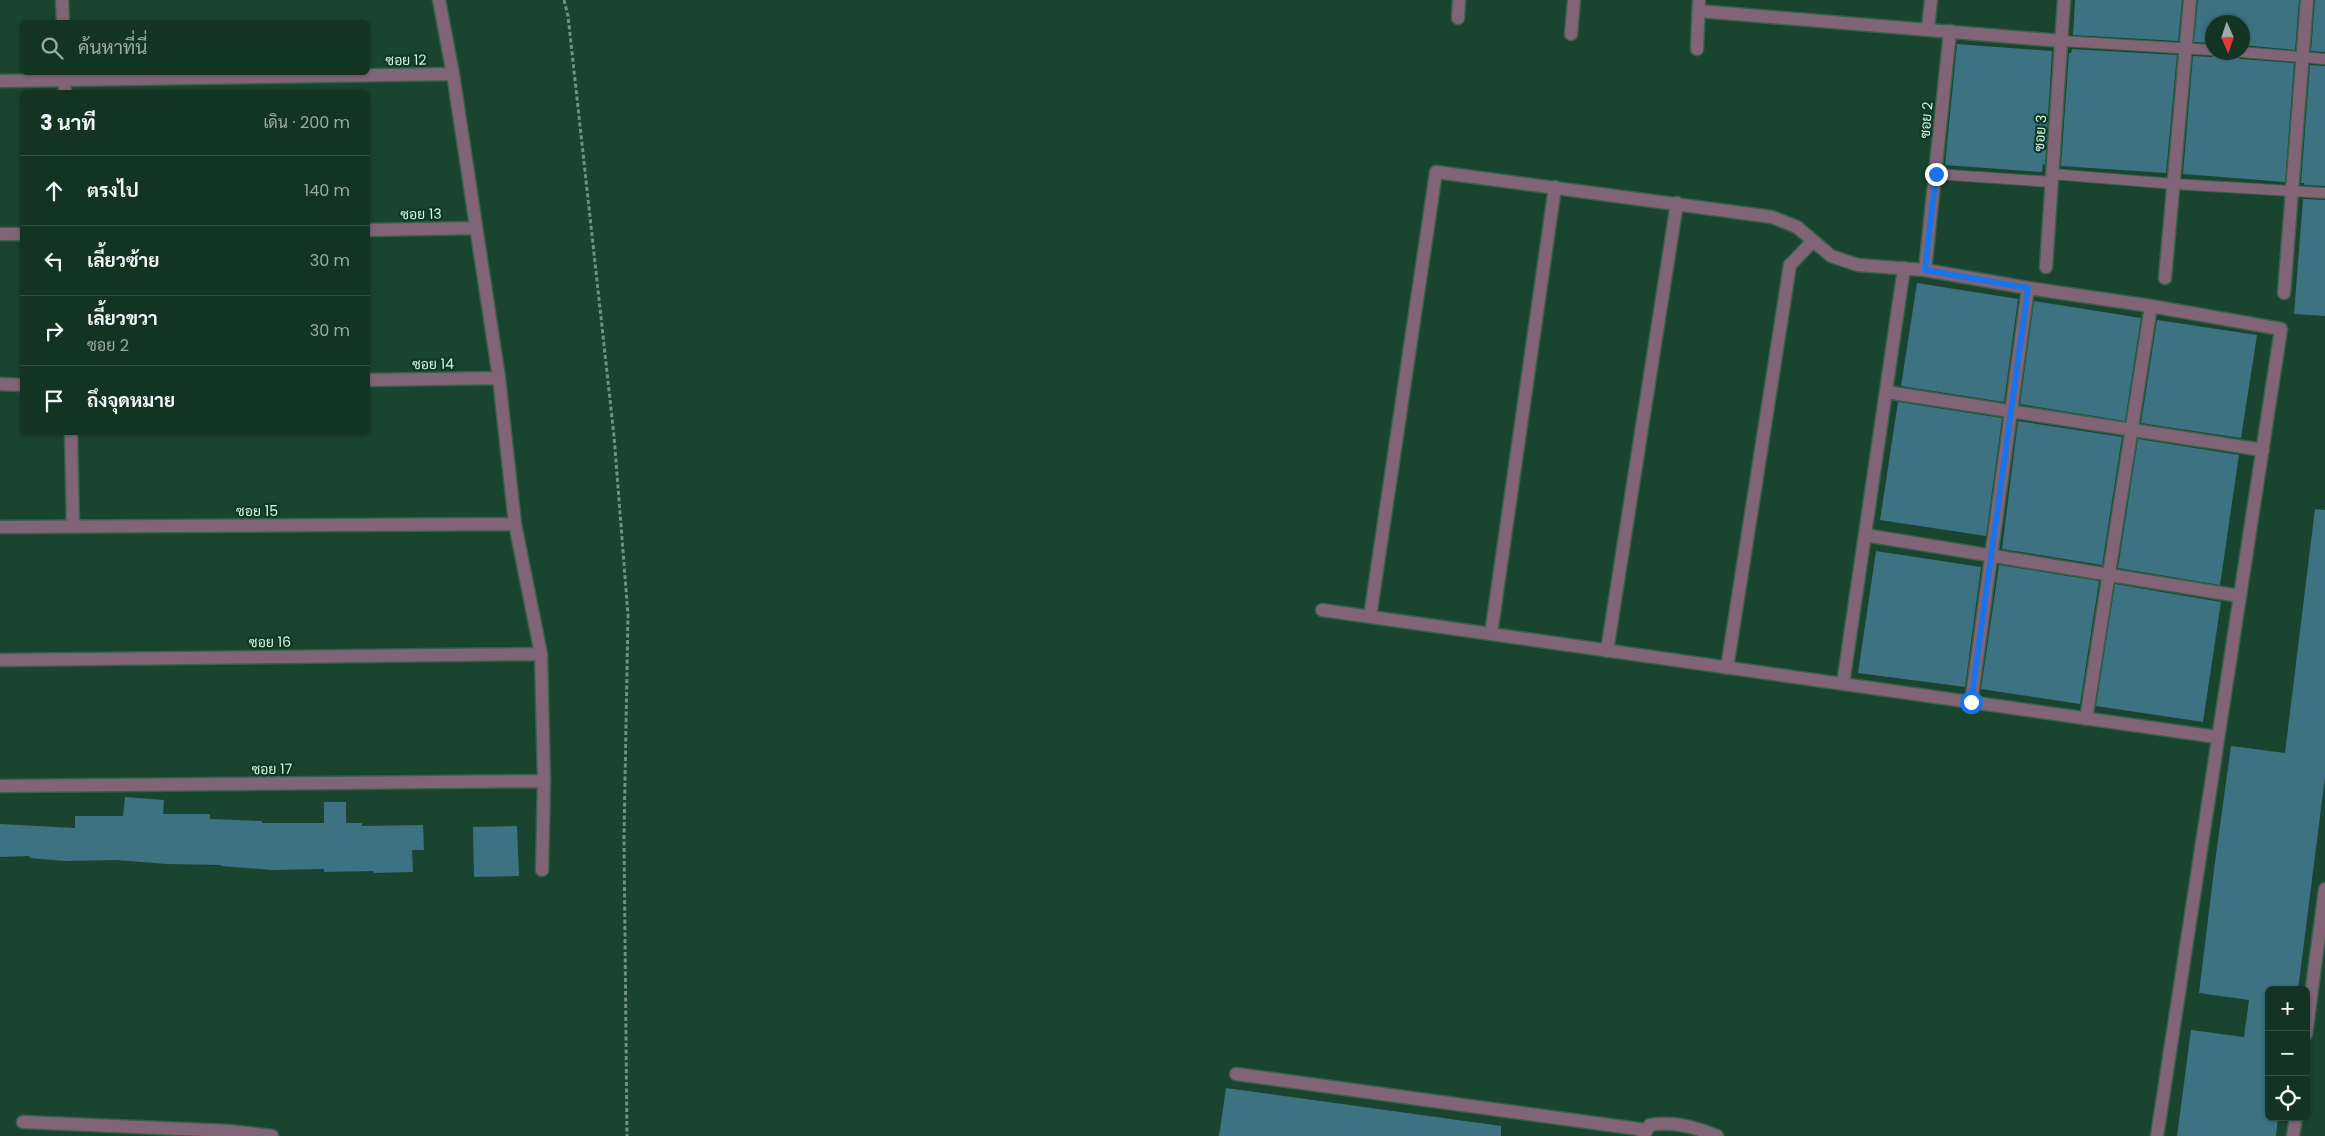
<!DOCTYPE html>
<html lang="th">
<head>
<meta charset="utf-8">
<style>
  body { margin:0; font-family:Poppins,Sarabun,sans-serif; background:#1c3b2b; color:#f1f3f6 }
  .controls { position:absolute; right:15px; bottom:15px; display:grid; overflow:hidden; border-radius:8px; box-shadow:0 1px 4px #0004 }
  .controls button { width:45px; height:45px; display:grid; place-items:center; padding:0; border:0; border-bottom:1px solid #324e41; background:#133323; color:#f1f3f6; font:25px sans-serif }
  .compass { position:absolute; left:2205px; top:15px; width:45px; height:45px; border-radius:50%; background:#133323; box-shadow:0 1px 4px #0004; rotate:177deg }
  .stop { position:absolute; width:15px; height:15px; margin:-11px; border:4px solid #1a73e8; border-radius:50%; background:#fff }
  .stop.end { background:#1a73e8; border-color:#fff; box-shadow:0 1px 5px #0008 }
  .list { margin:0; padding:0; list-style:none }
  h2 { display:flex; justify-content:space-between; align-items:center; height:65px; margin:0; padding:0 20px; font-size:21px }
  h2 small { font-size:16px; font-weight:400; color:#9daaa6 }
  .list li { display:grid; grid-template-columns:32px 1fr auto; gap:15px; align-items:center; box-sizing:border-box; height:70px; padding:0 20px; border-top:1px solid #324e41 }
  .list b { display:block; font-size:19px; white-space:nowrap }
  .list p { margin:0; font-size:16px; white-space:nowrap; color:#9daaa6 }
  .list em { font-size:16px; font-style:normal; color:#9daaa6 }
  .icon { flex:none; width:28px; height:28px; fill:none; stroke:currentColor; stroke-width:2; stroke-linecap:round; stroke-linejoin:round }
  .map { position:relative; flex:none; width:2325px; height:1136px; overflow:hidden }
  .search { position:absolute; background:#133323; box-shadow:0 1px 4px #0004; left:20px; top:20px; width:350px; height:55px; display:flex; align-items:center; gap:12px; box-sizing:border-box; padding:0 18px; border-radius:8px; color:#9daaa6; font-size:19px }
  .panel { position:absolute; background:#133323; box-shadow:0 1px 4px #0004; left:20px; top:90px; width:350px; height:345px; border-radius:8px }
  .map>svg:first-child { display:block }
  .building { fill:#3d7282 }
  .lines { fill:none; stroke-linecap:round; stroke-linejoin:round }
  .service-casing { stroke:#38604c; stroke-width:12 }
  .minor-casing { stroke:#38604c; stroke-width:15 }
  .path { stroke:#709280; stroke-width:3; stroke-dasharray:4 2.5; stroke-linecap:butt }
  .service { stroke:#816577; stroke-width:10 }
  .minor { stroke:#816577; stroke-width:12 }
  .route { stroke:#1a73e8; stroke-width:6 }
  .labels { text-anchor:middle; stroke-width:4.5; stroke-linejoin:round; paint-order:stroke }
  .street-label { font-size:14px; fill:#daf2e3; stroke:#0c3a25 }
</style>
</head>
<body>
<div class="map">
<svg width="2325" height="1136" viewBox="0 0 2325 1136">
  <rect width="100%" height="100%" fill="#19442f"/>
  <path class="building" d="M2075 0H2182L2178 41 2073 35Z
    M2198 0H2299L2295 50 2242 45V22H2212V43L2194 42Z
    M2315 0H2325V52L2311 51Z
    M1957 44 2052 51 2045 165 2043 164 2042 172 1945 165Z
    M2072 49 2177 55 2166 173 2061 166 2069 53H2071Z
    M2218 52H2234L2240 59 2294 63 2285 182 2183 174 2193 56 2212 57Z
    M2310 65 2325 66V186L2304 185V183H2301Z
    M2303 199 2325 200V316L2294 314Z
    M1917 283 2018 299 2004 402 1901 386Z
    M2034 301 2141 318 2125 421 2020 404Z
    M2157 320 2257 335 2241 438 2141 423Z
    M1898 402 2002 418 1986 536 1880 520Z
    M2018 421 2122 437 2102 565 2002 549Z
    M2138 439 2239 455 2220 585 2118 568Z
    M2315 509 2325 510V777L2298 990H2269V1117H2278L2276 1136H2177L2191 1030 2244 1037 2249 1000 2199 993 2215 862 2231 746 2285 753Z
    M1876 551 1981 567 1965 687 1858 673Z
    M1999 565 2099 581 2080 704 1981 689Z
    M2115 584 2221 602 2203 722 2096 706Z
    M125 797 164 800 163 814H210V819L262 821V823H324V802H346V823H362V826L423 825 424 850H412L413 872 374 873 373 871 324 872V869L272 870 221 866V865L167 864 117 860 66 861 29 858 30 856 0 857V824L75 828V816H123Z
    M517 826 519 876 474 877 473 827Z
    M1226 1088 1501 1126V1136H1219Z"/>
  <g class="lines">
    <defs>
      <path id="service" d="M2061 41 2212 50
        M2241 52 2325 59
        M1936 174 2052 182
        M2052 174 2174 184 2325 193"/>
      <path id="minor" d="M62 0 63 22
        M439 0 453 74 499 378 515 524 541 654 544 781 542 870
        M1699 11 2061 41
        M1458 18 1459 0
        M1928 29 1931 0
        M1571 34 1574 0
        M1697 49 1699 0
        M64 72 65 92
        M0 81 453 74
        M368 230 476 228
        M0 234H22
        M2046 267 2064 0
        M1925 270 1950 31
        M2165 278 2190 0
        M2284 293 2307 0
        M368 380 499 378
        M0 384 22 385
        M1886 392 2263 450
        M71 432 73 527
        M0 527 515 524
        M1865 535 2239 596
        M1322 610 2217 737
        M1370 617 1436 172 1772 217 1797 227 1831 256 1858 265 1925 270 2028 288 2151 306 2281 329 2157 1136
        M1491 634 1555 187
        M1607 651 1677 203
        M0 660 541 654
        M1727 668 1790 265 1812 242
        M1843 684 1904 268
        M1971 703 2028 288
        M2086 719 2151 306
        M0 786 544 781
        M2306 1034 2325 889
        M1236 1074 1646 1130
        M23 1122 229 1131 272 1136
        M1643 1136 1650 1125C1675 1121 1694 1127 1717 1136
        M2293 1136 2296 1117"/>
    </defs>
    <use href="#service" class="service-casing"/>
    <use href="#minor" class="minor-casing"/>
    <path class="path" d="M564 0 568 16 614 436 628 615 624 837 627 1136"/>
    <use href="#service" class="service"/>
    <use href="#minor" class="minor"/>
  </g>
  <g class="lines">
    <path class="route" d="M1936 174 1925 270 2028 288 1971 702"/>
  </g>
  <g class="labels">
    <g class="street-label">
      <text transform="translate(406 60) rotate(-1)" y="5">ซอย 12</text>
      <text transform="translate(1926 120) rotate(-85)" y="5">ซอย 2</text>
      <text transform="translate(2040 133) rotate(-86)" y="5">ซอย 3</text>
      <text transform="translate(421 214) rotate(-1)" y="5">ซอย 13</text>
      <text transform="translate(433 364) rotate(-1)" y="5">ซอย 14</text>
      <text x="257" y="516">ซอย 15</text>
      <text transform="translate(270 642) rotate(-1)" y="5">ซอย 16</text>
      <text transform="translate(272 769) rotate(-1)" y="5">ซอย 17</text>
    </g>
  </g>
</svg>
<div class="controls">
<button>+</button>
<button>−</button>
<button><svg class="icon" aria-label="locate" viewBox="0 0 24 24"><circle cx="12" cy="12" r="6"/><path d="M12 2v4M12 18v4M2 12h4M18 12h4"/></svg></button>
</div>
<svg class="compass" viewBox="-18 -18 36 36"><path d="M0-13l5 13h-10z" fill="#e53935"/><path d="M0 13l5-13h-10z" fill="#9daaa6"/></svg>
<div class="stop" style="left:1971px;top:702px"></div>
<div class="stop end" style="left:1936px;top:174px"></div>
<div class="search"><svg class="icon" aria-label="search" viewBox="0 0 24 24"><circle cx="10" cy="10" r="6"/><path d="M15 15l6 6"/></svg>ค้นหาที่นี่</div>
<section class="panel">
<h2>3 นาที<small>เดิน · 200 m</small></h2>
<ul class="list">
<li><svg class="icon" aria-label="ahead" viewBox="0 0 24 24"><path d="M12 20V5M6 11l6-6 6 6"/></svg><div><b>ตรงไป</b></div><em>140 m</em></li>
<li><svg class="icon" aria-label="left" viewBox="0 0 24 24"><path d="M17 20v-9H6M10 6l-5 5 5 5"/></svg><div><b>เลี้ยวซ้าย</b></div><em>30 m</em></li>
<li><svg class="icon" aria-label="right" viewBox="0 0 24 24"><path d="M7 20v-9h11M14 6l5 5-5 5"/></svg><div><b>เลี้ยวขวา</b><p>ซอย 2</p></div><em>30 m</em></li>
<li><svg class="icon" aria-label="arrive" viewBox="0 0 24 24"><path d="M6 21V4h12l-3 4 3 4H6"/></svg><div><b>ถึงจุดหมาย</b></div></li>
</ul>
</section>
</div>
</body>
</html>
